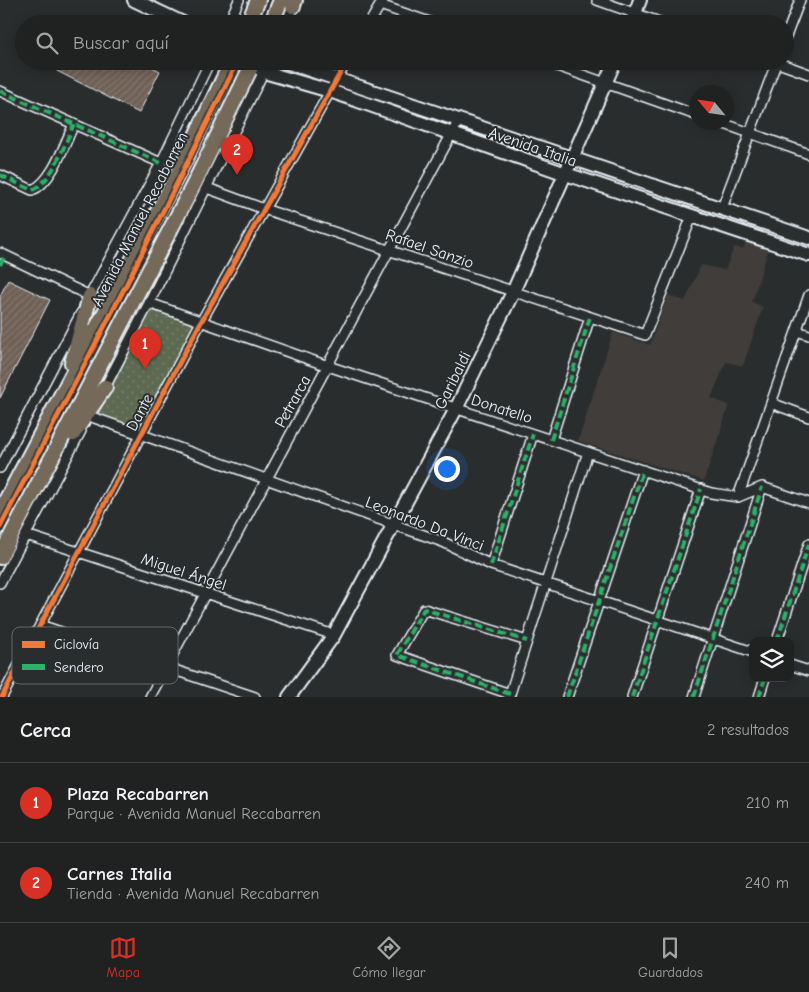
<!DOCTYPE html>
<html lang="es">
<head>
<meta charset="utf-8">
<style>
  body { margin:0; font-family:"Comic Neue",sans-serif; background:#2d2f2f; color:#f1f3f6 }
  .controls { position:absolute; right:15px; bottom:15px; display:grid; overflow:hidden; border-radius:10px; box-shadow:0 2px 12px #0003 }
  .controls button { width:45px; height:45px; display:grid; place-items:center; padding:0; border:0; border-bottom:1px solid #3d3f40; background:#202222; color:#f1f3f6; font:25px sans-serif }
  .compass { position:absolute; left:689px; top:85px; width:45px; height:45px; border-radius:50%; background:#202222; box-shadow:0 2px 12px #0003; rotate:299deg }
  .you { position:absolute; left:446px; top:468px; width:18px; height:18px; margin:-12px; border:4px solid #fff; border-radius:50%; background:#1a73e8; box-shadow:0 0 0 8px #1a73e833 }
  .badge { display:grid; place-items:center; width:32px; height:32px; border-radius:50%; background:#d93025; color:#fff; font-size:16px; font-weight:700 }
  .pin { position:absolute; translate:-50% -41px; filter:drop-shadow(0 1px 2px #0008) }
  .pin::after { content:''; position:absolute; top:26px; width:18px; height:15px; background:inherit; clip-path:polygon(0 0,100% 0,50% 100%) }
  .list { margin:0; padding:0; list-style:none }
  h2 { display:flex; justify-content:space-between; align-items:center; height:65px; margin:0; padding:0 20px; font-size:21px }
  h2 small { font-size:16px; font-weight:400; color:#a2a4a5 }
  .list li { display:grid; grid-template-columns:32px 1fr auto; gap:15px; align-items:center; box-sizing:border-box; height:80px; padding:0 20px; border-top:1px solid #3d3f40 }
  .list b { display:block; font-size:19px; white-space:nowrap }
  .list p { margin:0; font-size:16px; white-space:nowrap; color:#a2a4a5 }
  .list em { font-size:16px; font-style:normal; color:#a2a4a5 }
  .icon { flex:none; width:28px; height:28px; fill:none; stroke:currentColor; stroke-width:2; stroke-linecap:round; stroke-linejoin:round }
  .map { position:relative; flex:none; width:809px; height:697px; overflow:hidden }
  .search { position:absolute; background:#202222; box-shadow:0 2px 12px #0003; left:15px; right:15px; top:15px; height:55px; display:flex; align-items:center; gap:12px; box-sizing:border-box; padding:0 18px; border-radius:28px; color:#a2a4a5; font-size:19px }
  .sheet { height:225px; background:#202222 }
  nav { display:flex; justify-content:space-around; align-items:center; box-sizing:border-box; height:70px; border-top:1px solid #3d3f40; background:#202222; font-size:14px; color:#a2a4a5 }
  nav a { display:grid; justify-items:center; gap:2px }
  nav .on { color:#d93025 }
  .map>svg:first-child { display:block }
  .built { fill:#3f3c3a }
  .grass { fill:url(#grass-dots); stroke:#a2aea4 }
  .building { fill:url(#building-hatch); stroke:#e8f1f8 }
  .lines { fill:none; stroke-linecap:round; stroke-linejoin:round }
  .street-casing { stroke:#e8f1f8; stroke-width:12 }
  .secondary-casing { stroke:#e8f1f8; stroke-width:16 }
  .primary-casing { stroke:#e8f1f8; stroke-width:18 }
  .street { stroke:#2a2d2e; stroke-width:9 }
  .secondary { stroke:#2a2d2e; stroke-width:12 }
  .primary { stroke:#746a5a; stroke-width:14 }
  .quiet { stroke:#2db169; stroke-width:4; stroke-dasharray:8 4; stroke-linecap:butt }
  .cycleway-casing { stroke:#2a2d2e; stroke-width:8 }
  .cycleway { stroke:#f17a3a; stroke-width:5 }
  .labels { text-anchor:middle; stroke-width:4; stroke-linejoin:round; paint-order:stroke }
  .street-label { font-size:16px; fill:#e8f1f8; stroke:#2a2d2e }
  .key { fill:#2a2d2e; stroke:#63686b; stroke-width:1 }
  .key-label { font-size:14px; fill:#e8f1f8 }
</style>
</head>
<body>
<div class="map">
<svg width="809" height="697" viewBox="0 0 809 697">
  <defs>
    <pattern id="grass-dots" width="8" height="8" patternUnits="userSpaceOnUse" patternTransform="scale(1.25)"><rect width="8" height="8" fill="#5d6a51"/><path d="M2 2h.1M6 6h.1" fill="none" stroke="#74806b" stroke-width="1.8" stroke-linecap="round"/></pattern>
    <pattern id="building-hatch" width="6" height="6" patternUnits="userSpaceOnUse" patternTransform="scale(1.25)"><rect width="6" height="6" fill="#6f6056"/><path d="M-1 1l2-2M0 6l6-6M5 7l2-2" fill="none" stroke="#84776f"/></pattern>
  </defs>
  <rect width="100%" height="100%" fill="#2a2d2e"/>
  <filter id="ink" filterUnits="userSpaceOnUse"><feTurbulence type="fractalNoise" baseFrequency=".02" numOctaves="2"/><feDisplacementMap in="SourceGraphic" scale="10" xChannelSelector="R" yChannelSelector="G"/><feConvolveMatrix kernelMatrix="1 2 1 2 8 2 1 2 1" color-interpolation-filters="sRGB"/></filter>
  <g filter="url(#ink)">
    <path class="built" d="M747 240 769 247 752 302 763 307 743 366 726 362 711 398 729 405 704 481 578 441 613 332 650 345 668 295 685 301 701 265 725 270 734 247 743 249Z"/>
    <path class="grass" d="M151 310 195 324 137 428 98 414Z"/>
    <path class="building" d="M62 61H141L160 71 139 113 57 71Z
      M8 280 50 300 0 398V296Z"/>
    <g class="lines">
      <defs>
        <path id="street" d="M597 0 665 24
          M380 5 435 24
          M228 24 239 0
          M286 24 294 3
          M369 24 383 0
          M785 39 800 0
          M543 61 696 115
          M773 61 809 74
          M0 91 161 163
          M719 122 809 154
          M0 175 32 190C52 183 65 143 74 124
          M207 188 264 209 645 335 692 216
          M722 208 777 61
          M0 253 90 296
          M88 299 161 163 210 61
          M149 303 328 366 711 493 738 497 762 487 809 503
          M797 331 809 335
          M103 391 149 303 269 61
          M771 403 809 417
          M89 416 443 542 491 565 753 652
          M551 440 590 317
          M0 468 81 313
          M738 497 809 295
          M26 535 334 635
          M491 565 533 434
          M0 583 81 431
          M40 625 255 697
          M777 641 809 544
          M790 665 809 671
          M510 694 397 655 424 609 527 641
          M2 697 201 322 347 61
          M150 697 459 120
          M509 697 588 452
          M567 697 643 470
          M632 697 701 489
          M694 697 762 487
          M759 697 765 678"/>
        <path id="secondary" d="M134 0 185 24
          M631 24 640 0
          M249 61 264 72 330 91 566 174 809 255
          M283 61 809 238
          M289 697 334 635 456 409 513 292 615 61"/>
        <path id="primary" d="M293 6 295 0
          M248 24 258 0
          M271 24 281 0
          M72 363 90 296
          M73 434 105 387
          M0 512 177 175 232 61
          M0 557 193 186 254 61"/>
      </defs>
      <use href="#street" class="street-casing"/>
      <use href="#secondary" class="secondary-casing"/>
      <use href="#primary" class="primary-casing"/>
      <use href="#street" class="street"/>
      <use href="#secondary" class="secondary"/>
      <use href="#primary" class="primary"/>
      <path class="quiet" d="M0 91 161 163
        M0 175 32 190C52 183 65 143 74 124
        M0 265 5 255
        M551 440 590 317
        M491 565 533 434
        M777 641 809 544
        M510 694 397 655 424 609 527 641
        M567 697 643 470
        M632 697 701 489
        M694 697 762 487
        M759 697 765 678"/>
      <defs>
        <path id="cycleway" d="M0 527 125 287 238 61
          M2 697 201 322 347 61"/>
      </defs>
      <use href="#cycleway" class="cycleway-casing"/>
      <use href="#cycleway" class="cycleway"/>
    </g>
  </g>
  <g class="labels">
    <g class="street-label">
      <text transform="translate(533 146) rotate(19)" y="6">Avenida Italia</text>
      <text transform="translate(139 219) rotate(-63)" y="6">Avenida Manuel Recabarren</text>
      <text transform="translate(430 248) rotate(19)" y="6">Rafael Sanzio</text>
      <text transform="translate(452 380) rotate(-64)" y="6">Garibaldi</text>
      <text transform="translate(292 401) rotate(-61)" y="6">Petrarca</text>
      <text transform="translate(502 408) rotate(18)" y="6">Donatello</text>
      <text transform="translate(139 412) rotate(-62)" y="6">Dante</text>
      <text transform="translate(425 523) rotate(21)" y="6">Leonardo Da Vinci</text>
      <text transform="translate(184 571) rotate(18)" y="6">Miguel Ángel</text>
    </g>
  </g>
  <rect x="12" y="627" width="166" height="57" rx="8" class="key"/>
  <rect x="22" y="641" width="23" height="7" fill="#f17a3a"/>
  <rect x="22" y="664" width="23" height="6" fill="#2db169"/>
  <g class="key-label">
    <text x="54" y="649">Ciclovía</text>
    <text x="54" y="672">Sendero</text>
  </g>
</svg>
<div class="controls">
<button><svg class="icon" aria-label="layers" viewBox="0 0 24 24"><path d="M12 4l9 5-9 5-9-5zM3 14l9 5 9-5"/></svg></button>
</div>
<svg class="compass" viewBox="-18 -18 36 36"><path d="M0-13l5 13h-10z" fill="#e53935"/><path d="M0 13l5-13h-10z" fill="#a2a4a5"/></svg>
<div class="you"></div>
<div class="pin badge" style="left:145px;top:369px">1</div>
<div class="pin badge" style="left:237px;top:175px">2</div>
<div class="search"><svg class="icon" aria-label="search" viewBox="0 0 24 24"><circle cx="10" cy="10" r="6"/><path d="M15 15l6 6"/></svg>Buscar aquí</div>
</div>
<section class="sheet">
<h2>Cerca<small>2 resultados</small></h2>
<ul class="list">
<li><span class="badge">1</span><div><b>Plaza Recabarren</b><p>Parque · Avenida Manuel Recabarren</p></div><em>210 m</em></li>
<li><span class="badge">2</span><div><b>Carnes Italia</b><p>Tienda · Avenida Manuel Recabarren</p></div><em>240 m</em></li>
</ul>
</section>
<nav>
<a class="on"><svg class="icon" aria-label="map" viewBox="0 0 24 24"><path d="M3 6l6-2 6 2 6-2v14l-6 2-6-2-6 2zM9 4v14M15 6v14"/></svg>Mapa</a>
<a><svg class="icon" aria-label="directions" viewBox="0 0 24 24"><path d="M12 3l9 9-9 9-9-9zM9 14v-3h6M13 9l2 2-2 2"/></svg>Cómo llegar</a>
<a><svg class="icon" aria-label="saved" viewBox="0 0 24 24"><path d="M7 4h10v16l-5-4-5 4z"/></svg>Guardados</a>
</nav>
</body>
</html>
